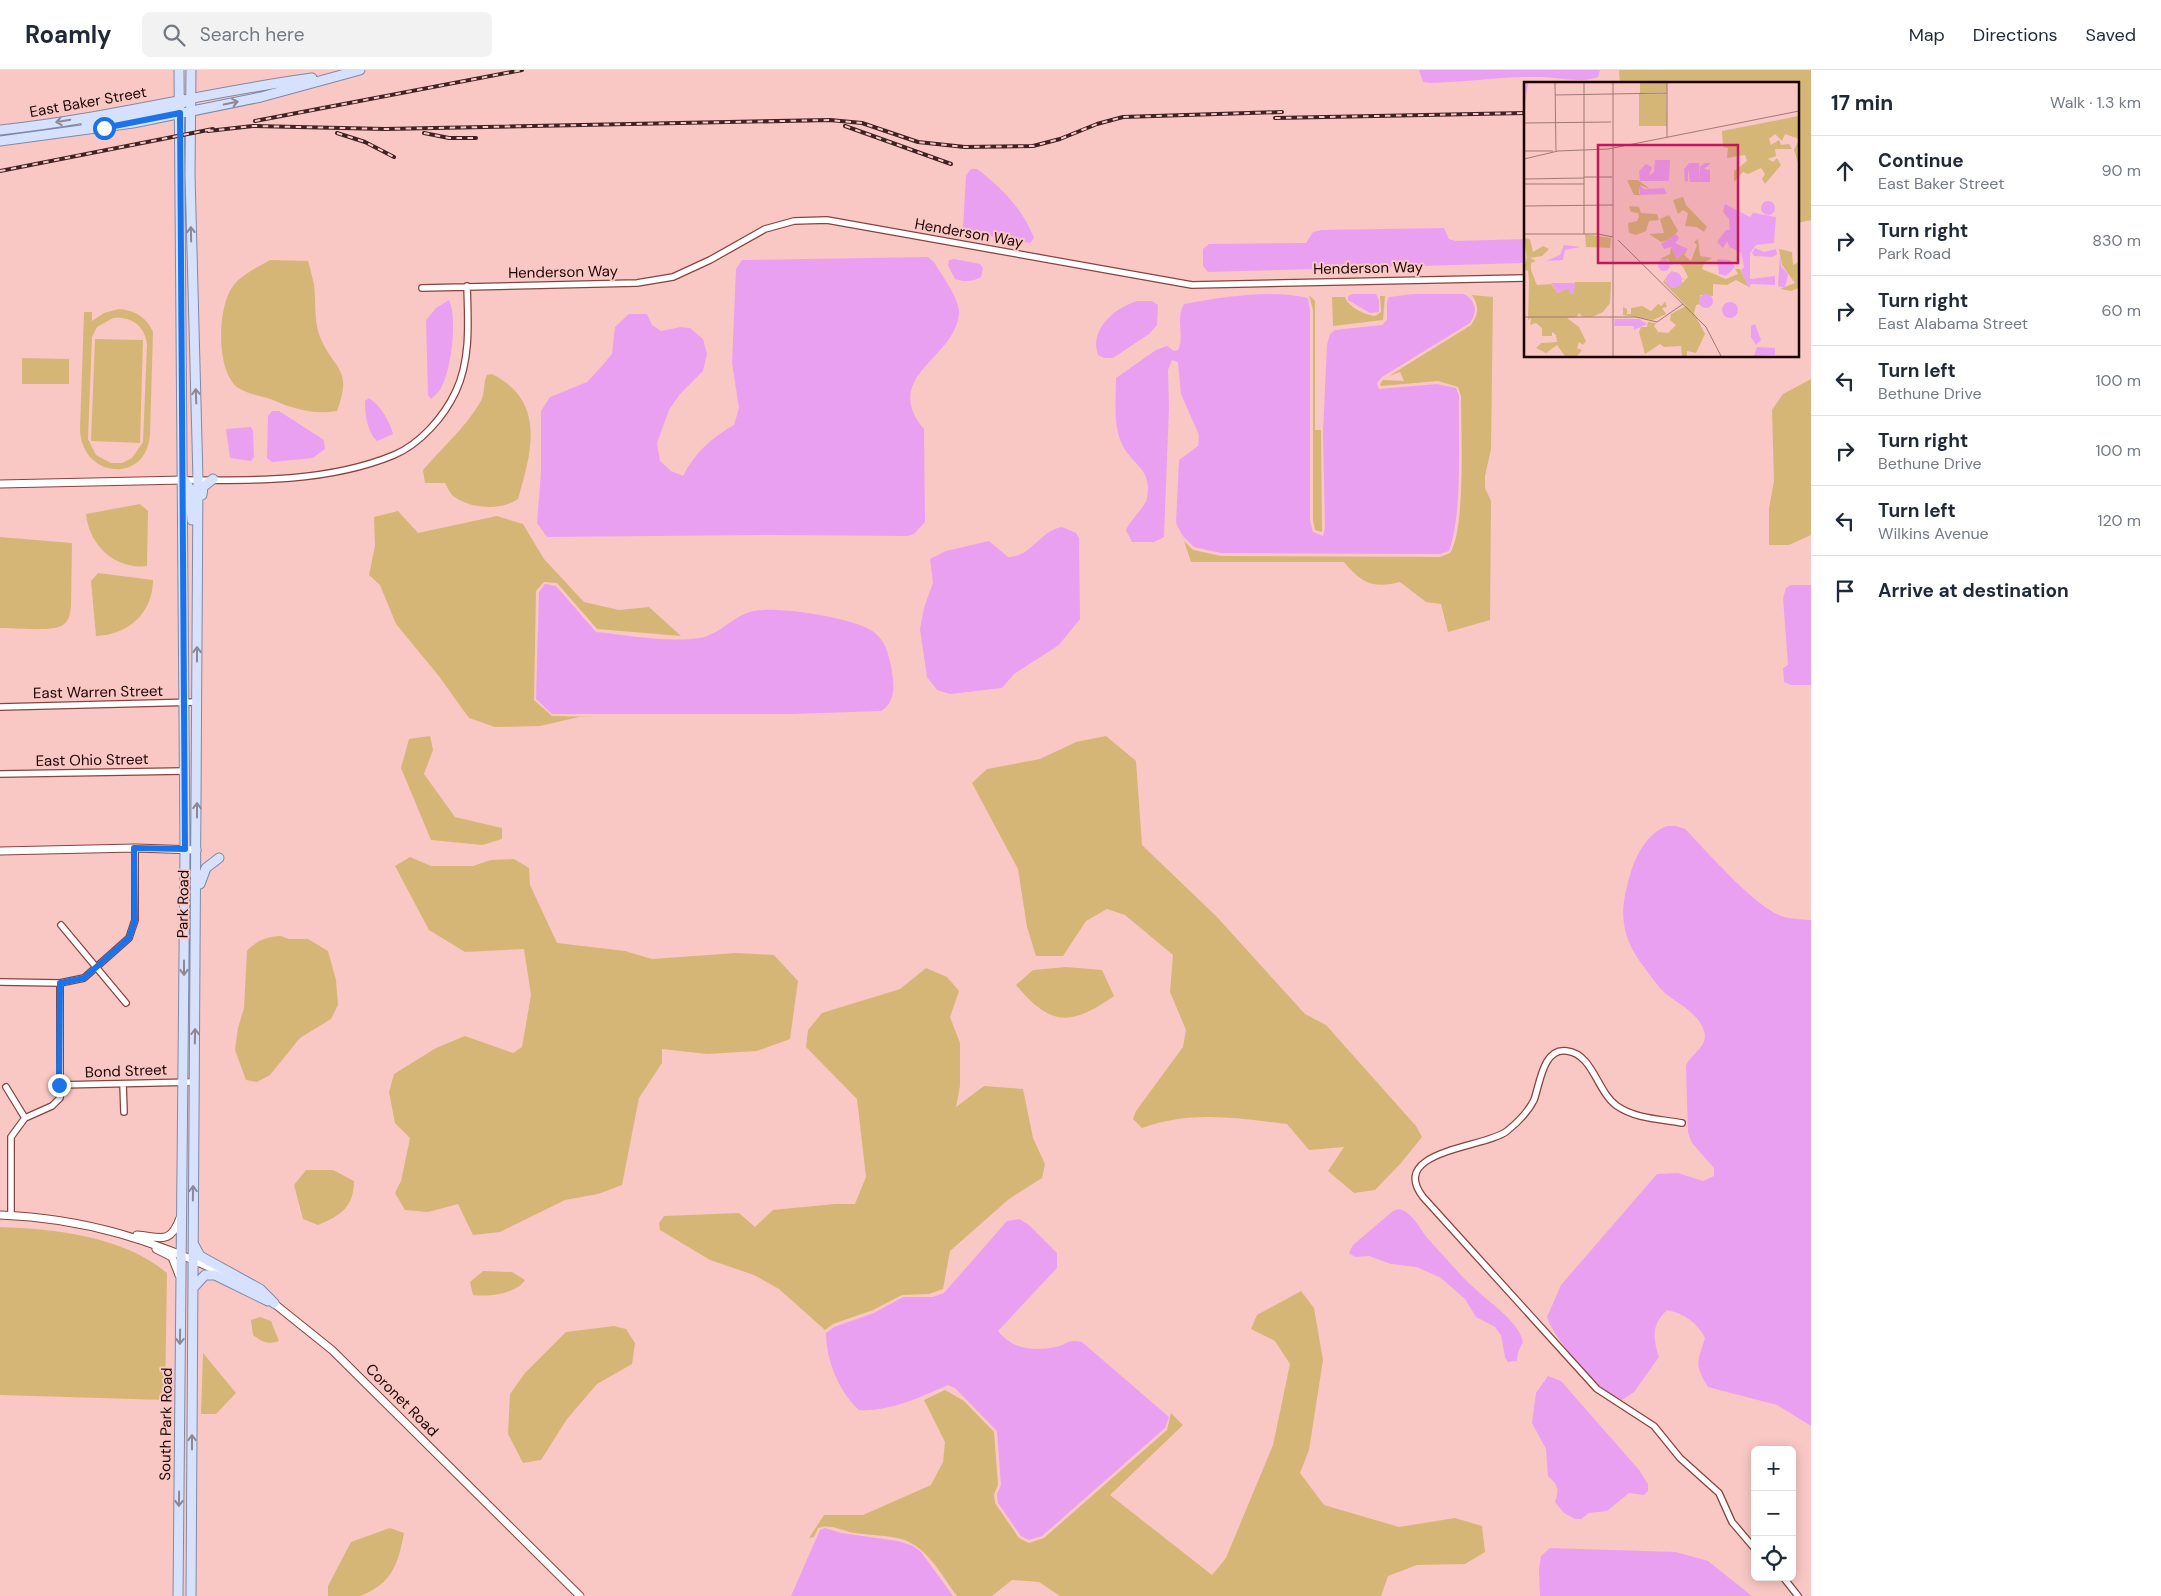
<!DOCTYPE html>
<html lang="en">
<head>
<meta charset="utf-8">
<style>
  body { margin:0; font-family:"DM Sans",sans-serif; background:#f2f2f3; color:#1f2937 }
  .controls { position:absolute; right:15px; bottom:15px; display:grid; overflow:hidden; border-radius:8px; box-shadow:0 2px 12px #0003 }
  .controls button { width:45px; height:45px; display:grid; place-items:center; padding:0; border:0; border-bottom:1px solid #e0e1e3; background:#fff; color:#1f2937; font:25px sans-serif }
  .stop { position:absolute; width:15px; height:15px; margin:-11px; border:4px solid #1a73e8; border-radius:50%; background:#fff }
  .stop.end { background:#1a73e8; border-color:#fff; box-shadow:0 1px 5px #0008 }
  .list { margin:0; padding:0; list-style:none }
  h2 { display:flex; justify-content:space-between; align-items:center; height:65px; margin:0; padding:0 20px; font-size:21px }
  h2 small { font-size:16px; font-weight:400; color:#747a83 }
  .list li { display:grid; grid-template-columns:32px 1fr auto; gap:15px; align-items:center; box-sizing:border-box; height:70px; padding:0 20px; border-top:1px solid #e0e1e3 }
  .list b { display:block; font-size:19px; white-space:nowrap }
  .list p { margin:0; font-size:16px; white-space:nowrap; color:#747a83 }
  .list em { font-size:16px; font-style:normal; color:#747a83 }
  .icon { flex:none; width:28px; height:28px; fill:none; stroke:currentColor; stroke-width:2; stroke-linecap:round; stroke-linejoin:round }
  .map { position:relative; flex:none; width:1811px; height:1526px; overflow:hidden }
  header { display:flex; align-items:center; gap:30px; box-sizing:border-box; height:70px; padding:0 25px; background:#fff; border-bottom:1px solid #e0e1e3 }
  header strong { font-size:24px }
  nav { display:flex; gap:28px; margin-inline-start:auto; font-size:18px }
  .search { width:350px; height:45px; background:#f2f2f3; display:flex; align-items:center; gap:12px; box-sizing:border-box; padding:0 18px; border-radius:8px; color:#747a83; font-size:19px }
  main { display:flex }
  aside { flex:1; background:#fff }
  .map>svg:first-child { display:block }
  .green { fill:#d6b677; fill-rule:evenodd }
  .water { fill:#eaa0f0 }
  .lines { fill:none; stroke-linecap:round; stroke-linejoin:round }
  .minor-casing { stroke:#87433f; stroke-width:8 }
  .tertiary-casing { stroke:#87433f; stroke-width:9 }
  .primary-casing { stroke:#8288a4; stroke-width:11 }
  .minor { stroke:#fff; stroke-width:5.5 }
  .tertiary { stroke:#fff; stroke-width:7 }
  .primary { stroke:#d6e2fd; stroke-width:9 }
  .rail-casing { stroke:#3f2323; stroke-width:4 }
  .rail { stroke:#f9c8c4; stroke-width:2; stroke-dasharray:5.5; stroke-linecap:butt }
  .oneway { stroke:#8b8999 }
  .route { stroke:#1a73e8; stroke-width:6 }
  .labels { text-anchor:middle; stroke-width:4; stroke-linejoin:round; paint-order:stroke }
  .street-label { font-size:15px; fill:#1b0303; stroke:#f9c8c4 }
  .inset-river { fill:none; stroke:#eaa0f0; stroke-width:2.5 }
  .inset-road { fill:none; stroke:#a07977; stroke-width:1 }
  .view { fill:#c2185b; fill-opacity:0.15; stroke:#c2185b; stroke-width:2.5 }
  .inset-edge { fill:none; stroke:#1b0303; stroke-width:2.5 }
</style>
</head>
<body>
<header>
<strong>Roamly</strong>
<div class="search"><svg class="icon" aria-label="search" viewBox="0 0 24 24"><circle cx="10" cy="10" r="6"/><path d="M15 15l6 6"/></svg>Search here</div>
<nav><a>Map</a><a>Directions</a><a>Saved</a></nav>
</header>
<main>
<div class="map">
<svg width="1811" height="1526" viewBox="0 0 1811 1526">
  <rect width="100%" height="100%" fill="#f9c8c4"/>
  <path class="green" d="M1619 0H1811V150L1797 153V14H1620Z
    M270 190 308 191C310 198 312 206 314 214 316 230 314 248 319 264 332 300 354 296 337 341 314 345 294 339 273 330 263 326 246 324 237 317 216 300 217 237 233 216 242 204 257 198 270 190Z
    M1309 225 1315 231V360H1321L1322 462 1315 460 1313 450V240Z
    M1472 225 1493 227 1491 379 1485 406V418L1491 431 1490 550 1448 562 1441 534 1426 532 1400 512C1374 519 1361 513 1344 492H1191L1184 471 1193 480 1221 486 1440 487 1450 483C1466 459 1461 360 1461 326L1458 317 1438 311 1381 316 1380 314 1383 310 1404 311 1400 302 1389 306 1471 255C1479 244 1479 236 1472 225Z
    M1380 226H1385L1383 250 1333 256 1332 227H1345C1348 237 1365 245 1375 246L1381 242Z
    M119 239C134 240 147 247 153 262L150 365C146 415 81 408 80 359L84 242H92V251L104 243ZM113 248C131 246 145 256 147 274L143 372 132 388 122 393H111L96 385 88 369 92 267 97 257Z
    M95 269 143 270 140 373 91 371Z
    M22 288 69 289V314H22Z
    M492 304C546 331 532 381 518 429 500 441 471 439 453 426 450 423 447 417 445 413H425L423 400C442 378 466 357 481 331 485 323 483 313 487 305Z
    M1811 309V465L1789 475H1769V438L1774 411 1772 340 1783 324Z
    M140 434 148 441 147 496C115 500 89 475 86 444Z
    M398 441 418 463 497 446 523 454 544 489 584 532 619 540 649 537 681 566 597 559 557 513 544 512 536 521 534 630 552 646 595 647H579L540 656 495 657 469 648 438 605 396 554 380 515 369 505 375 476 374 447Z
    M0 467 72 473 71 537C70 544 69 551 63 555 54 562 13 558 0 558Z
    M98 503 153 510C153 543 128 565 96 566L91 511Z
    M430 666 433 680 424 704 455 747 502 758V769L482 775 431 770 401 698 409 669Z
    M1106 666 1136 691 1142 775 1217 847 1305 944 1326 955 1416 1056 1422 1067 1401 1093 1375 1120 1354 1123 1328 1101 1344 1077 1309 1080 1287 1054C1236 1048 1191 1040 1142 1058L1133 1049 1136 1041 1183 977 1186 960 1170 922 1173 885 1125 845 1107 839 1086 851 1063 886H1036L1027 857 1018 799 972 713 987 699 1040 689 1076 672Z
    M410 787 431 796H473L491 790 514 789 529 798 530 815 557 873 625 881 652 889 736 883 774 885 798 911 790 969 757 981 707 984 662 979V993L639 1028 622 1115 598 1124 565 1130 500 1162 473 1165 458 1134 428 1142 405 1140 395 1123 401 1111 410 1068 395 1053 389 1022 394 1004 436 978 465 966 513 983 522 977 531 925 524 879 465 882 429 860 395 796Z
    M281 866 289 869H308L328 881 336 910 338 935 331 949 300 968 270 1005 257 1012 246 1010 235 980 238 958 244 938 247 881C257 870 266 867 281 866Z
    M1066 897 1102 900 1114 926C1071 956 1051 957 1016 915L1033 900Z
    M926 898 947 907 959 921 950 947 960 973V1016L956 1037 984 1016 1023 1019 1033 1068 1045 1094 1042 1108 1009 1129 950 1181 943 1219 929 1224 902 1225 873 1240 833 1254 825 1260 779 1219 754 1205 710 1190 660 1160 659 1153 664 1146 739 1143 755 1157 773 1140 835 1134H855L866 1107 857 1029 806 977 808 960 822 943 900 919Z
    M306 1100H333L354 1111C354 1137 340 1146 318 1155L303 1149 294 1115Z
    M0 1157C55 1159 123 1166 167 1203L165 1330 0 1325Z
    M483 1201 512 1202 525 1210C516 1224 488 1227 473 1225L470 1212Z
    M1301 1221 1314 1238 1323 1290 1309 1380 1300 1403 1324 1435 1399 1457 1455 1448 1482 1456 1485 1482 1465 1494 1417 1495 1388 1506 1381 1526H1060L1039 1512 1012 1510 992 1526H957C941 1505 926 1473 897 1468 883 1465 869 1465 855 1463 843 1461 829 1453 818 1458L814 1467 809 1468 824 1445H863L931 1415 943 1392 945 1372 924 1330 945 1320 964 1331 994 1362 998 1415 994 1424 995 1433 1019 1468 1029 1473 1044 1468 1167 1360 1171 1343 1183 1355 1110 1425 1212 1505 1226 1488 1273 1375 1290 1294 1275 1271 1251 1259 1257 1245Z
    M260 1247 271 1251 279 1271C268 1275 262 1272 253 1265L251 1250Z
    M614 1256 626 1259 635 1273 632 1294 597 1314 567 1349 541 1390 523 1393 508 1364 510 1324 525 1303 566 1262Z
    M203 1283 236 1323 216 1344H201Z
    M390 1458 404 1463C398 1496 391 1514 360 1526 352 1526 336 1526 328 1526V1516L351 1472Z"/>
  <path class="water" d="M1419 0H1600L1598 7C1578 14 1559 7 1540 7 1503 6 1467 12 1430 13L1423 12Z
    M971 99H977C1001 117 1023 139 1034 168L1030 173 970 163 963 158 966 105Z
    M1444 158 1449 169 1456 171 1525 169V193L1208 202 1203 196V179L1209 174 1306 173 1313 162 1321 160Z
    M928 187 934 192C941 204 961 231 959 244 955 289 880 306 924 359L925 452 914 464 907 466 771 465 547 467 537 453 541 402V341L550 327 587 312 601 297 612 284 615 257 629 244H647L652 255 661 261 681 257 690 258 703 269 707 284 703 301 680 324 669 340 657 373 660 391 671 401 683 406C694 384 712 367 734 355L739 338 732 293 736 199 742 190Z
    M954 189 980 194 983 198 981 207C974 212 963 212 955 209L948 195 949 190Z
    M1352 224H1376L1379 230V242L1370 243 1348 230V226Z
    M1413 224H1464C1476 231 1478 241 1470 253L1382 307 1377 313 1379 319 1437 314 1456 318 1459 326C1458 369 1463 442 1449 481L1440 484 1221 483 1194 477 1182 465 1176 453 1179 390 1198 376 1199 365 1181 324 1178 292 1172 290 1168 300 1169 337 1164 467 1154 472H1132L1126 460C1131 449 1146 436 1147 428 1153 397 1131 396 1121 372 1113 352 1116 329 1116 308L1156 280 1167 276 1174 281 1178 280C1185 266 1175 248 1184 234 1220 227 1272 219 1308 228L1310 240V451L1313 462 1323 466 1325 458 1323 362 1327 275 1330 264 1335 260 1382 255 1387 250V232L1389 227Z
    M449 230C458 249 451 303 440 320 438 323 434 326 431 329L428 325 426 250 436 238Z
    M1137 231H1152L1158 235 1157 255 1149 264 1113 288H1104L1098 285C1089 259 1115 238 1137 231Z
    M369 328C380 335 390 351 393 364L377 371C367 362 365 344 365 331Z
    M272 341H279L324 370 325 379 313 388 272 392 267 388 268 346Z
    M251 357 253 361 254 387 251 391 230 388 226 359Z
    M1062 457 1076 463 1079 468 1080 549 1059 575 1014 604 1002 618 950 624 937 620 927 607 920 559 924 538 933 513 930 489 946 481 989 471 1008 487C1032 487 1039 461 1062 457Z
    M545 514 556 516 596 562C629 565 666 573 699 568 718 566 734 545 753 541 776 536 858 548 875 563 886 572 888 583 891 596 894 613 897 631 881 641L794 644H552L536 629 539 522Z
    M1791 515H1811V615H1791L1784 612 1783 598 1788 595 1783 528 1786 518Z
    M1667 756H1676L1685 759C1707 781 1756 839 1784 847 1792 849 1802 849 1811 850V1356L1777 1335 1708 1317C1693 1293 1698 1292 1705 1268 1698 1253 1683 1243 1667 1240 1651 1255 1653 1268 1659 1287L1634 1322 1622 1330C1598 1322 1555 1270 1547 1247L1561 1215 1657 1104 1678 1103 1703 1111 1714 1106V1098L1692 1073 1688 1063 1686 996C1691 983 1709 977 1704 961 1699 944 1679 934 1666 924 1659 918 1653 909 1647 901 1620 867 1618 843 1631 802 1637 783 1648 763 1667 756Z
    M1399 1139C1415 1144 1419 1159 1430 1171 1444 1186 1457 1202 1472 1216 1487 1231 1519 1251 1523 1272L1518 1282 1517 1291 1508 1292 1505 1287 1501 1265 1495 1257 1476 1247 1465 1229 1441 1208 1417 1197 1391 1194 1369 1186 1355 1187 1349 1183 1353 1175 1393 1141Z
    M1019 1149 1028 1154 1057 1183V1198L998 1261C1013 1280 1034 1281 1056 1277 1069 1274 1066 1269 1082 1272L1169 1347 1165 1358 1042 1466 1029 1470 1021 1466 998 1433 997 1424 1001 1415 997 1361 955 1318 948 1315C920 1327 890 1342 859 1340 839 1322 826 1290 826 1263L834 1257 874 1243 903 1227H933L944 1223 1007 1151Z
    M1548 1306 1561 1311 1639 1400 1648 1414V1421L1644 1425 1629 1423 1607 1441 1589 1443 1581 1449H1575L1564 1443 1555 1432C1559 1419 1559 1416 1548 1406L1546 1379 1532 1353 1536 1323Z
    M825 1458 841 1463 898 1471 913 1476 921 1482 953 1526H791L820 1460Z
    M1550 1478 1676 1482 1708 1491 1752 1526H1540L1539 1499 1541 1486Z"/>
  <g class="lines">
    <defs>
      <path id="minor" d="M422 218 637 213 673 207 710 190 765 159 794 151 827 150 1192 215 1525 208
        M184 410C252 411 329 412 394 385 420 374 444 347 456 321 471 289 468 250 467 216
        M0 637 197 632
        M0 704 185 701
        M61 855 126 933
        M0 912 60 913 84 908 129 868 135 850V778
        M123 1014 124 1042
        M59 1015 195 1012
        M6 1017 25 1048
        M1682 1053C1660 1049 1636 1049 1617 1036 1597 1022 1593 984 1567 981 1543 977 1540 1014 1534 1030 1528 1042 1517 1053 1507 1061 1486 1078 1387 1080 1423 1127L1597 1319 1654 1356 1680 1388 1719 1423 1732 1452 1755 1479
        M11 1145V1067L25 1048 52 1036 60 1028V913
        M1783 1507 1798 1526"/>
      <path id="tertiary" d="M0 414 184 410
        M0 781 135 778 197 780
        M0 1145C85 1148 158 1171 234 1209
        M137 1165C161 1167 170 1175 180 1148
        M156 1179 172 1187 179 1205
        M271 1231 332 1280 580 1526"/>
      <path id="primary" d="M191 0 190 104 198 410 191 1526
        M86 55 180 35 184 32
        M0 60C105 49 207 22 312 8
        M0 71 133 53 261 27 360 0
        M184 410 190 419 192 450
        M202 425 203 417 213 409
        M200 814 206 798 219 788
        M194 1175 200 1186 260 1219 274 1233
        M194 1217 205 1205H215L268 1231
        M178 1526 185 779 179 0"/>
    </defs>
    <use href="#minor" class="minor-casing"/>
    <use href="#tertiary" class="tertiary-casing"/>
    <use href="#primary" class="primary-casing"/>
    <use href="#minor" class="minor"/>
    <use href="#tertiary" class="tertiary"/>
    <use href="#primary" class="primary"/>
    <defs>
      <path id="rail" d="M1275 48 1525 43
        M255 51 522 0
        M845 56 951 94
        M208 61 253 56 385 59 830 50 862 53 918 72 965 77 1033 76 1060 69 1097 54 1123 47 1282 42
        M337 63 365 72 394 87
        M424 63 449 68H476
        M0 101 213 59"/>
    </defs>
    <use href="#rail" class="rail-casing"/>
    <use href="#rail" class="rail"/>
  </g>
  <defs><path id="oneway-shaft" d="M-6 0H5M1.5-3L5.5 0L1.5 3" fill="none" stroke-width="1.6" stroke-linecap="round" stroke-linejoin="round" transform="scale(1.25)"/></defs>
  <g class="oneway">
    <use href="#oneway-shaft" transform="translate(231 33) rotate(-12)"/>
    <use href="#oneway-shaft" transform="translate(63 51) rotate(170)"/>
    <use href="#oneway-shaft" transform="translate(191 164) rotate(-91)"/>
    <use href="#oneway-shaft" transform="translate(196 326) rotate(-92)"/>
    <use href="#oneway-shaft" transform="translate(197 584) rotate(-90)"/>
    <use href="#oneway-shaft" transform="translate(197 740) rotate(-90)"/>
    <use href="#oneway-shaft" transform="translate(184 898) rotate(90)"/>
    <use href="#oneway-shaft" transform="translate(195 966) rotate(-89)"/>
    <use href="#oneway-shaft" transform="translate(193 1123) rotate(-89)"/>
    <use href="#oneway-shaft" transform="translate(180 1267) rotate(91)"/>
    <use href="#oneway-shaft" transform="translate(192 1372) rotate(-90)"/>
    <use href="#oneway-shaft" transform="translate(179 1429) rotate(91)"/>
  </g>
  <g class="lines">
    <path class="route" d="M59 1015 60 913 84 908 129 868 135 850 134 778 185 779 180 43 104 58"/>
  </g>
  <g class="labels">
    <g class="street-label">
      <text transform="translate(88 32) rotate(-10)" y="5">East Baker Street</text>
      <text transform="translate(969 163) rotate(10)" y="5">Henderson Way</text>
      <text transform="translate(1368 198) rotate(-1)" y="5">Henderson Way</text>
      <text transform="translate(563 202) rotate(-1)" y="5">Henderson Way</text>
      <text transform="translate(98 622) rotate(-1)" y="5">East Warren Street</text>
      <text transform="translate(92 690) rotate(-1)" y="5">East Ohio Street</text>
      <text transform="translate(183 834) rotate(-89)" y="5">Park Road</text>
      <text transform="translate(126 1001) rotate(-2)" y="5">Bond Street</text>
      <text transform="translate(402 1330) rotate(45)" y="5">Coronet Road</text>
      <text transform="translate(166 1354) rotate(-89)" y="5">South Park Road</text>
    </g>
  </g>
  <g transform="translate(1524 12)">
    <rect width="275" height="275" fill="#f9c8c4"/>
    <path d="M116 1H143V10L116 11ZM142 11 143 44H115V12ZM275 34V84L270 68 275 57 261 52 258 59 251 52 245 57 247 63 255 58 257 63 265 62 268 67H251L252 74 244 77 249 80 253 76 257 83 241 102 238 97 241 92 237 86 224 92 219 90 210 100V89L223 79 221 73 203 76 204 66 199 65 198 49ZM103 98H114L126 107 116 103 115 112 120 113H110ZM159 115 162 123 183 145 180 150 173 145 161 144 164 131 159 128 154 132 149 118ZM105 124 115 125 117 131 133 132 135 138 125 139 122 149 112 153 105 151 104 141 113 139 115 135 114 131 107 130ZM145 133 154 149 147 157 137 160 125 152 140 151 136 137ZM61 152 87 156 86 166 62 165ZM0 156 6 157 9 170 19 164 25 167 18 174 6 176 12 179 7 181V188L13 203 27 202 34 211 44 206 49 212 51 200H87L86 221 79 230 68 235H59L55 231 53 235 43 236 55 245 62 259 59 263 55 260 53 266 58 268 53 274H41L33 263 22 271 12 266 17 261 33 260 32 253 28 250V254H18V246L12 241 6 243 7 236 4 238 5 199 4 189 0 187 3 175ZM174 157 176 174 188 176 181 180 178 187 202 197 214 192 211 187H216L225 205 212 198 203 203 189 202V214L176 213V222L172 223 170 231 181 252 172 271 163 269V274H158L157 264 140 265 136 262 121 272 115 250 117 245H123L124 240 132 241 130 244 134 250 144 251 152 243 146 238 147 232 162 224 139 200 148 189 161 198 164 195 159 185 154 180 147 183 144 177H136L146 172 147 165 153 177 164 167 160 173 167 179 173 163 170 160ZM151 190 161 199 149 206 141 199ZM255 167 268 170 269 183 275 180V206L267 209 256 207 271 201 258 183ZM141 219 143 225 138 226 142 232 129 238 99 233V225L103 227V232H107V226L118 224 127 229 134 222 138 224Z" fill="#d6b677" fill-rule="evenodd"/>
    <path d="M131 78H146L145 99H116L115 89 122 82 128 85 125 93 130 90ZM165 81H175L176 99V84L181 82 178 81H187L180 87 186 88V100H166L164 86V99L161 100 160 87ZM116 103 120 107 140 106 143 112 116 113ZM237 126a7 7 0 1 1 14 0a7 7 0 1 1-14 0ZM201 122 226 135 229 131 225 130 252 135 250 161 232 163 226 171V197L251 194V203L227 202 225 206 217 188 220 185 217 171 206 165 203 159 199 166 193 160 202 148H206L205 137 199 130ZM152 152 155 156 151 161 164 167 153 177 147 165 140 167 137 162ZM40 163 57 165 41 168 39 178 22 179 36 173ZM231 166 240 170 252 167 253 172 249 175 230 174 228 171ZM256 172 257 184 264 192 261 206 254 204ZM134 183a6 6 0 1 1 12 0a6 6 0 1 1-12 0ZM193 177 206 178 211 185 202 194 195 192ZM142 198a8 8 0 1 1 16 0a8 8 0 1 1-16 0ZM27 201H51L50 211 46 212 44 206 34 211ZM175 219a7 7 0 1 1 14 0a7 7 0 1 1-14 0ZM198 228a8 8 0 1 1 16 0a8 8 0 1 1-16 0ZM91 237H115L123 242 110 248V244H90ZM231 242 237 258 232 263 227 255V244ZM233 265 251 266V273L230 274Z" fill="#eaa0f0"/>
    <path class="inset-river" d="M0 18 3 1"/>
    <path class="inset-road" d="M31 1 32 70M60 1V152M89 1V274M143 1V55M31 13 143 11M0 41 87 40M0 69H29M0 77 34 69 84 67 275 29M60 95H88M0 97 60 96M0 102H60M0 124 89 123M0 152H74L89 155M94 158 182 245 197 274M0 235H112L133 240 159 222"/>
    <path class="view" d="M74 63H214V181H74Z"/>
    <rect width="275" height="275" class="inset-edge"/>
  </g>
</svg>
<div class="controls">
<button>+</button>
<button>−</button>
<button><svg class="icon" aria-label="locate" viewBox="0 0 24 24"><circle cx="12" cy="12" r="6"/><path d="M12 2v4M12 18v4M2 12h4M18 12h4"/></svg></button>
</div>
<div class="stop" style="left:104px;top:58px"></div>
<div class="stop end" style="left:59px;top:1015px"></div>
</div>
<aside>
<h2>17 min<small>Walk · 1.3 km</small></h2>
<ul class="list">
<li><svg class="icon" aria-label="ahead" viewBox="0 0 24 24"><path d="M12 20V5M6 11l6-6 6 6"/></svg><div><b>Continue</b><p>East Baker Street</p></div><em>90 m</em></li>
<li><svg class="icon" aria-label="right" viewBox="0 0 24 24"><path d="M7 20v-9h11M14 6l5 5-5 5"/></svg><div><b>Turn right</b><p>Park Road</p></div><em>830 m</em></li>
<li><svg class="icon" aria-label="right" viewBox="0 0 24 24"><path d="M7 20v-9h11M14 6l5 5-5 5"/></svg><div><b>Turn right</b><p>East Alabama Street</p></div><em>60 m</em></li>
<li><svg class="icon" aria-label="left" viewBox="0 0 24 24"><path d="M17 20v-9H6M10 6l-5 5 5 5"/></svg><div><b>Turn left</b><p>Bethune Drive</p></div><em>100 m</em></li>
<li><svg class="icon" aria-label="right" viewBox="0 0 24 24"><path d="M7 20v-9h11M14 6l5 5-5 5"/></svg><div><b>Turn right</b><p>Bethune Drive</p></div><em>100 m</em></li>
<li><svg class="icon" aria-label="left" viewBox="0 0 24 24"><path d="M17 20v-9H6M10 6l-5 5 5 5"/></svg><div><b>Turn left</b><p>Wilkins Avenue</p></div><em>120 m</em></li>
<li><svg class="icon" aria-label="arrive" viewBox="0 0 24 24"><path d="M6 21V4h12l-3 4 3 4H6"/></svg><div><b>Arrive at destination</b></div></li>
</ul>
</aside>
</main>
</body>
</html>
